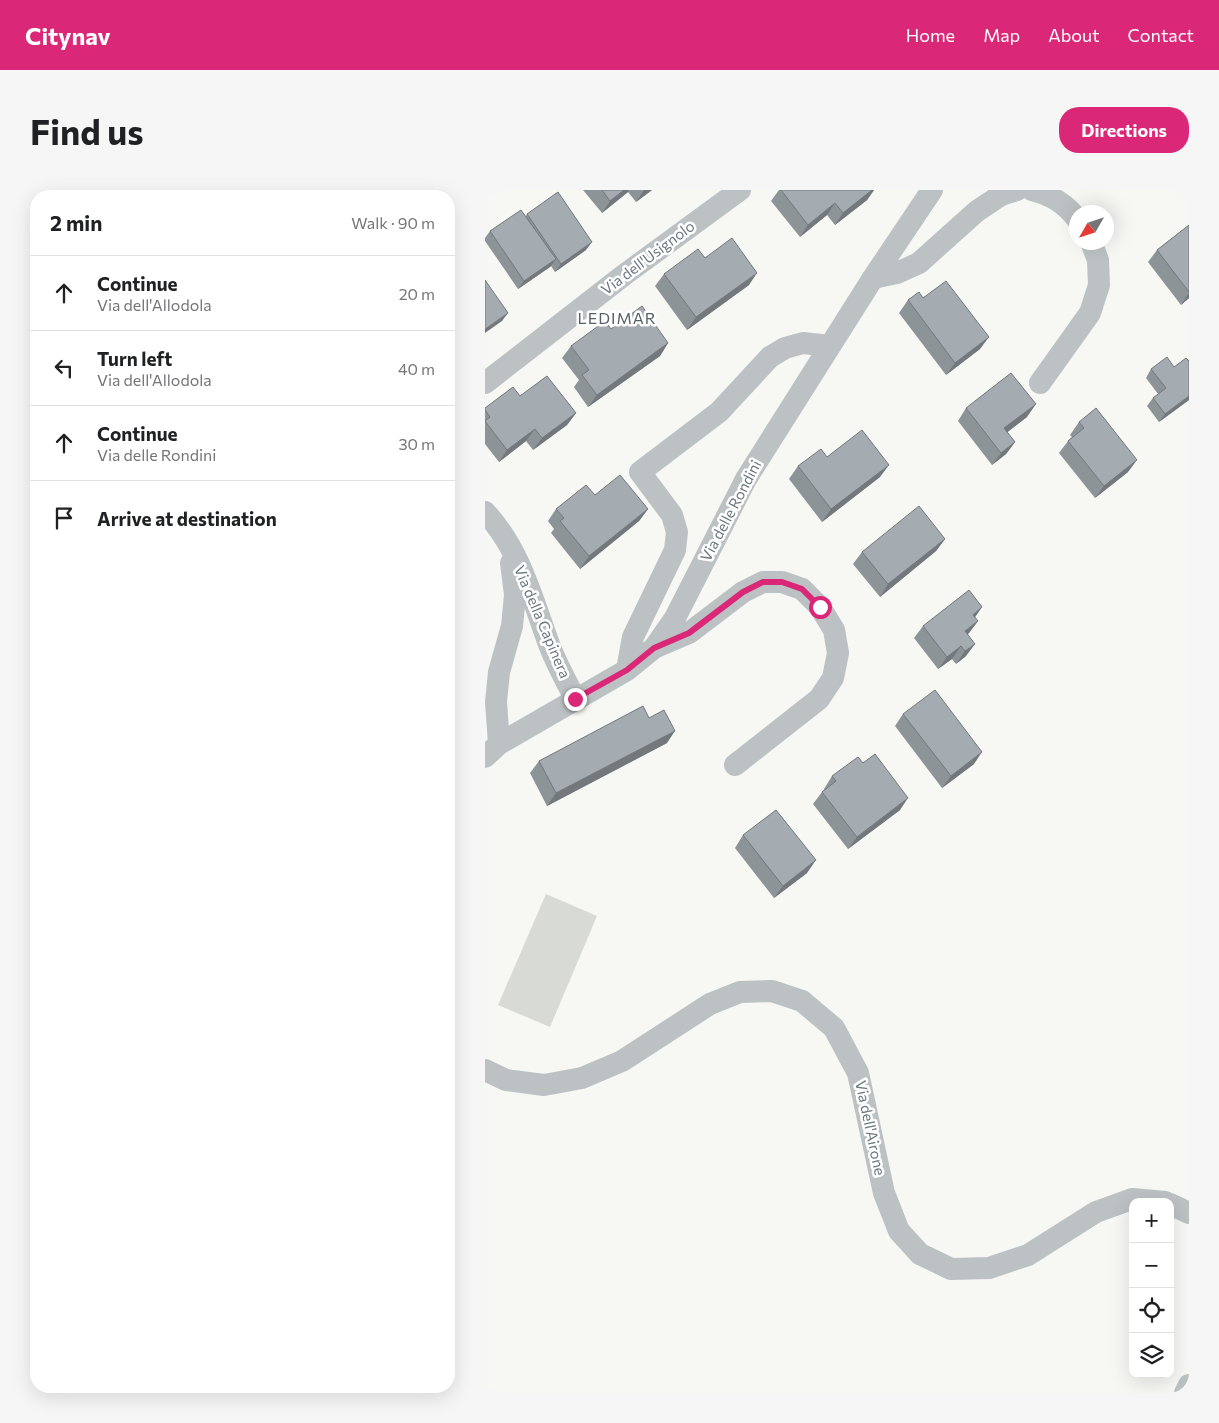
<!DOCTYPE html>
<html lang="en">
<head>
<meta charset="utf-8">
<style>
  body { margin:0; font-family:Commissioner,sans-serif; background:#f6f6f6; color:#202124 }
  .controls { position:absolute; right:15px; bottom:15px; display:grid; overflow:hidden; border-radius:10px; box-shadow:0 5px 20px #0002 }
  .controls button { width:45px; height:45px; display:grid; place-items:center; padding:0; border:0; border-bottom:1px solid #e0e0e0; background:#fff; color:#202124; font:25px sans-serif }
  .compass { position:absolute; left:584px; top:15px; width:45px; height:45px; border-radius:50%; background:#fff; box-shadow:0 5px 20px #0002; rotate:231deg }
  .stop { position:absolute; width:15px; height:15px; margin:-11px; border:4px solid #db2777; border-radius:50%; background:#fff }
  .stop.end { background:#db2777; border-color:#fff; box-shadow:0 1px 5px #0008 }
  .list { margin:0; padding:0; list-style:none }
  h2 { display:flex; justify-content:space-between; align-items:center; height:65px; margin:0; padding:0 20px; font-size:21px }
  h2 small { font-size:16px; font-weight:400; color:#757577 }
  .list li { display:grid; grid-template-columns:32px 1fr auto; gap:15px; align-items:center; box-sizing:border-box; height:75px; padding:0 20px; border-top:1px solid #e0e0e0 }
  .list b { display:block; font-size:19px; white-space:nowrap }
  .list p { margin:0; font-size:16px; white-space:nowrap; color:#757577 }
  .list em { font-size:16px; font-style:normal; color:#757577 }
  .icon { flex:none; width:28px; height:28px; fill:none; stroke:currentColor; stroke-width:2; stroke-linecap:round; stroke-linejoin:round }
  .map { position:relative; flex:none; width:704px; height:1203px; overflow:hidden; border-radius:20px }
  header { display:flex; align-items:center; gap:30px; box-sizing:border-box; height:70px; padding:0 25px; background:#db2777; color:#fff }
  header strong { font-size:24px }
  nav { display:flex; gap:28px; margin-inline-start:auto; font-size:18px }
  .intro { display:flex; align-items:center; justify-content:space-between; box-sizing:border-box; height:120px; padding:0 30px }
  h1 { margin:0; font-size:35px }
  .button { padding:12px 22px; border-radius:20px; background:#db2777; color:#fff; font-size:18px; font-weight:700 }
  main { display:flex; gap:30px; padding:0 30px }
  aside { flex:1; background:#fff; border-radius:20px; box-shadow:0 5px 20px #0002 }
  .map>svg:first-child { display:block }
  .green { fill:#d7dbd4 }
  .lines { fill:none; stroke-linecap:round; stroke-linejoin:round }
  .minor { stroke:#bcc1c4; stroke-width:22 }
  .wall { fill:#8d9498 }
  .shaded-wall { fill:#73787c }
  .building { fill:#a4acb1; stroke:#73787c }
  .route { stroke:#db2777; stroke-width:6 }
  .labels { text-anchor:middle; stroke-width:5; stroke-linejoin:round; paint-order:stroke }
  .street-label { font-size:15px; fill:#697882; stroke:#fff }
  .neighbourhood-label { font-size:16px; letter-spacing:1px; fill:#566168; stroke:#fff }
</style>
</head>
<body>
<header>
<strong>Citynav</strong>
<nav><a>Home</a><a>Map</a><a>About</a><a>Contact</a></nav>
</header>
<div class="intro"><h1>Find us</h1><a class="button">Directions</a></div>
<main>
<aside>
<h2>2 min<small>Walk · 90 m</small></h2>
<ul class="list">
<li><svg class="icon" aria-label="ahead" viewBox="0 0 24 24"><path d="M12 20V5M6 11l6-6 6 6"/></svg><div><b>Continue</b><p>Via dell'Allodola</p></div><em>20 m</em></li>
<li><svg class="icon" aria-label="left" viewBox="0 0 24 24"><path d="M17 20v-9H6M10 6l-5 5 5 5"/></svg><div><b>Turn left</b><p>Via dell'Allodola</p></div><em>40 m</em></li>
<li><svg class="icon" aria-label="ahead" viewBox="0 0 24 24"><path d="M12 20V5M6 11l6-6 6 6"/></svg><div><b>Continue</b><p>Via delle Rondini</p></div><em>30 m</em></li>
<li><svg class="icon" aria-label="arrive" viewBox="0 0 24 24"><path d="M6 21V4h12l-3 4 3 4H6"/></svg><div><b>Arrive at destination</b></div></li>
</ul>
</aside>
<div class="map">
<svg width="704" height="1203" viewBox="0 0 704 1203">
  <rect width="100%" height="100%" fill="#f7f7f4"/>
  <path class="green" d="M61 704 112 726 65 837 13 815Z"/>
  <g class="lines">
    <path class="minor" d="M547 0C564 4 581 14 592 29
      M388 88 412 83 434 73 492 21 516 5 532 0
      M0 193 139 85 255 0
      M555 193 605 123 614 95 613 70 606 52
      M0 322C35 359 48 411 65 457 72 475 82 492 90 509
      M169 458 204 443 258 402 278 392H297L317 399 335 417 349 440 353 463 348 488 334 509 250 575
      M142 480 148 447 190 360 192 342 187 325 155 282 234 222 285 167 300 158 318 153 345 156
      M14 554 11 512 14 482 27 436 30 405 26 373
      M0 567 14 554 142 480 169 458 190 428 261 289 388 88 447 0
      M0 880 21 890 59 895 97 888 137 871 225 814 255 802 287 801 317 811 349 838 373 883 399 1003 414 1041 435 1064 466 1079 504 1078 543 1065 611 1022 647 1009 680 1012
      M685 1014 704 1023
      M700 1203 704 1195"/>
  </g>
  <path class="wall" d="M98 0H167L151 12 143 2 117 23Z
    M294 0H389L382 10 350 35 342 25 315 47 286 11Z
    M42 24 101 60 70 82 66 76 65 77 33 99 0 51V48L5 41 41 26Z
    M704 35V108L696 115 663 72 672 60Z
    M220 68 264 95 202 140 170 96 179 84Z
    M438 108 495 159 461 185 414 123 423 110Z
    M126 139 183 153 175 166 103 217 89 197 94 190 77 168 86 156Z
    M704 171V210L674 232 662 216 668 208 673 204 661 188 666 179 689 177Z
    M35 206 91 223 82 235 48 260 41 251 14 272 0 254V218Z
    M481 218 542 227 522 242 530 252 521 264 507 275 473 231Z
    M594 232 643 282 610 308 574 263 583 251 587 247 585 245Z
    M342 267 395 287 337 332 304 289 313 276Z
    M110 305 163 319 154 331 95 379 66 343 69 339 63 331 71 319Z
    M460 349 451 361 395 407 368 374 377 362Z
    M497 417 490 427 493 431 483 444 481 466 471 474 467 469 453 479 429 448 438 436Z
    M418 524 489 574 457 598 410 536Z
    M164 528 182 553 62 616 45 583 54 571Z
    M378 573 415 620 363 659 328 614 337 602 339 600V599L347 586Z
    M258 645 322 683 289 708 250 658Z"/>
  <path class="shaded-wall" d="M139 0H144L143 2 117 23 125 11Z
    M159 0H167L151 12Z
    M387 0H389L382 10 350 35 358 23Z
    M350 13 342 25 315 47 323 35Z
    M107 52 101 60 70 82 76 74Z
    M71 69 65 77 33 99 39 91Z
    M272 83 264 95 202 140 211 127Z
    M704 103V108L696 115Z
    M23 123 17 131 0 143V139Z
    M504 147 495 159 461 185 470 173Z
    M183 153 175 166 103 217 112 205Z
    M704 206V210L674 232 680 224Z
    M551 214 542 227 511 251 519 238Z
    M91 223 82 235 48 260 57 248Z
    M50 239 41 251 14 272 22 260Z
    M530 252 521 264 507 275 516 263Z
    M652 270 643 282 610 308 619 296Z
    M404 275 395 287 337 332 346 319Z
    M163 319 154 331 95 379 104 366Z
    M460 349 451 361 395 407 403 394Z
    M497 417 488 430V425Z
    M493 431 484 443 471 453 480 441Z
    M490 454 481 466 471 474 480 461Z
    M476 456 467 469 453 479 462 467Z
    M190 541 182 553 62 616 71 603Z
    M497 562 489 574 457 598 466 586Z
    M423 608 415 620 363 659 372 647Z
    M331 670 322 683 289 708 298 696Z"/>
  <path class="building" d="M117 0H139L125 11Z
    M296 0H387L358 23 350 13 323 35Z
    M73 2 107 52 76 74 42 24Z
    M36 20 71 69 39 91 5 41Z
    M704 35V102L672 60Z
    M247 48 272 83 211 127 179 84 213 59 220 68Z
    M0 90 23 123 0 139Z
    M461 91 504 147 470 173 423 110 434 102 438 108Z
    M157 116 183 153 112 205 97 185 104 180 86 156 120 131 126 139Z
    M682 167 689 177 701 168 704 171V206L680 224 668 208 681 198 666 179Z
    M526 183 551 214 519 238 530 252 516 263 481 218Z
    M62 186 91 223 57 248 50 239 22 260 0 231 5 227 0 220V218L28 197 35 206Z
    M611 218 652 270 619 296 583 251 599 238 594 232Z
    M377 240 404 275 346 319 313 276 336 259 342 267Z
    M135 285 163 319 104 366 75 331 79 328 71 319 101 295 110 305Z
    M434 316 460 349 403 394 377 362Z
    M484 400 497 417 488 425 493 431 480 441 490 454 480 461 476 456 462 467 438 436Z
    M450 500 497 562 466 586 418 524Z
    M158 516 164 528 179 520 190 541 71 603 54 571Z
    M390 564 423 608 372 647 337 602 351 591 347 586 373 567 378 573Z
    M291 620 331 670 298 696 258 645Z"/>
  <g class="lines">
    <path class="route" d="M90 509 142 480 169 458 204 443 258 402 278 392H297L317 399 335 417"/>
  </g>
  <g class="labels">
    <g class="street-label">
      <text transform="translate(163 68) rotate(-37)" y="5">Via dell'Usignolo</text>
      <text transform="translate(246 321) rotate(-62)" y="5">Via delle Rondini</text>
      <text transform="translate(57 432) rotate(67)" y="5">Via della Capinera</text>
      <text transform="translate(385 938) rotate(78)" y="5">Via dell'Airone</text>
    </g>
    <g class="neighbourhood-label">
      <text x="132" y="134">LEDIMAR</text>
    </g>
  </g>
</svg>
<div class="controls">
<button>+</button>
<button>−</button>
<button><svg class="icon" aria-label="locate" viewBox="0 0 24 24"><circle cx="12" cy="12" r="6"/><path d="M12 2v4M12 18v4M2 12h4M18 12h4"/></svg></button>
<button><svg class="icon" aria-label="layers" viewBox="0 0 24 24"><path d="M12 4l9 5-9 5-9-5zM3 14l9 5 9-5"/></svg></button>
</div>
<svg class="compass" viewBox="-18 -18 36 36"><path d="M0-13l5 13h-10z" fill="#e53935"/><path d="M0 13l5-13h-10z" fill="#757577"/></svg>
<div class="stop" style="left:335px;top:417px"></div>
<div class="stop end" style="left:90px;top:509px"></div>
</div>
</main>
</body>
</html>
